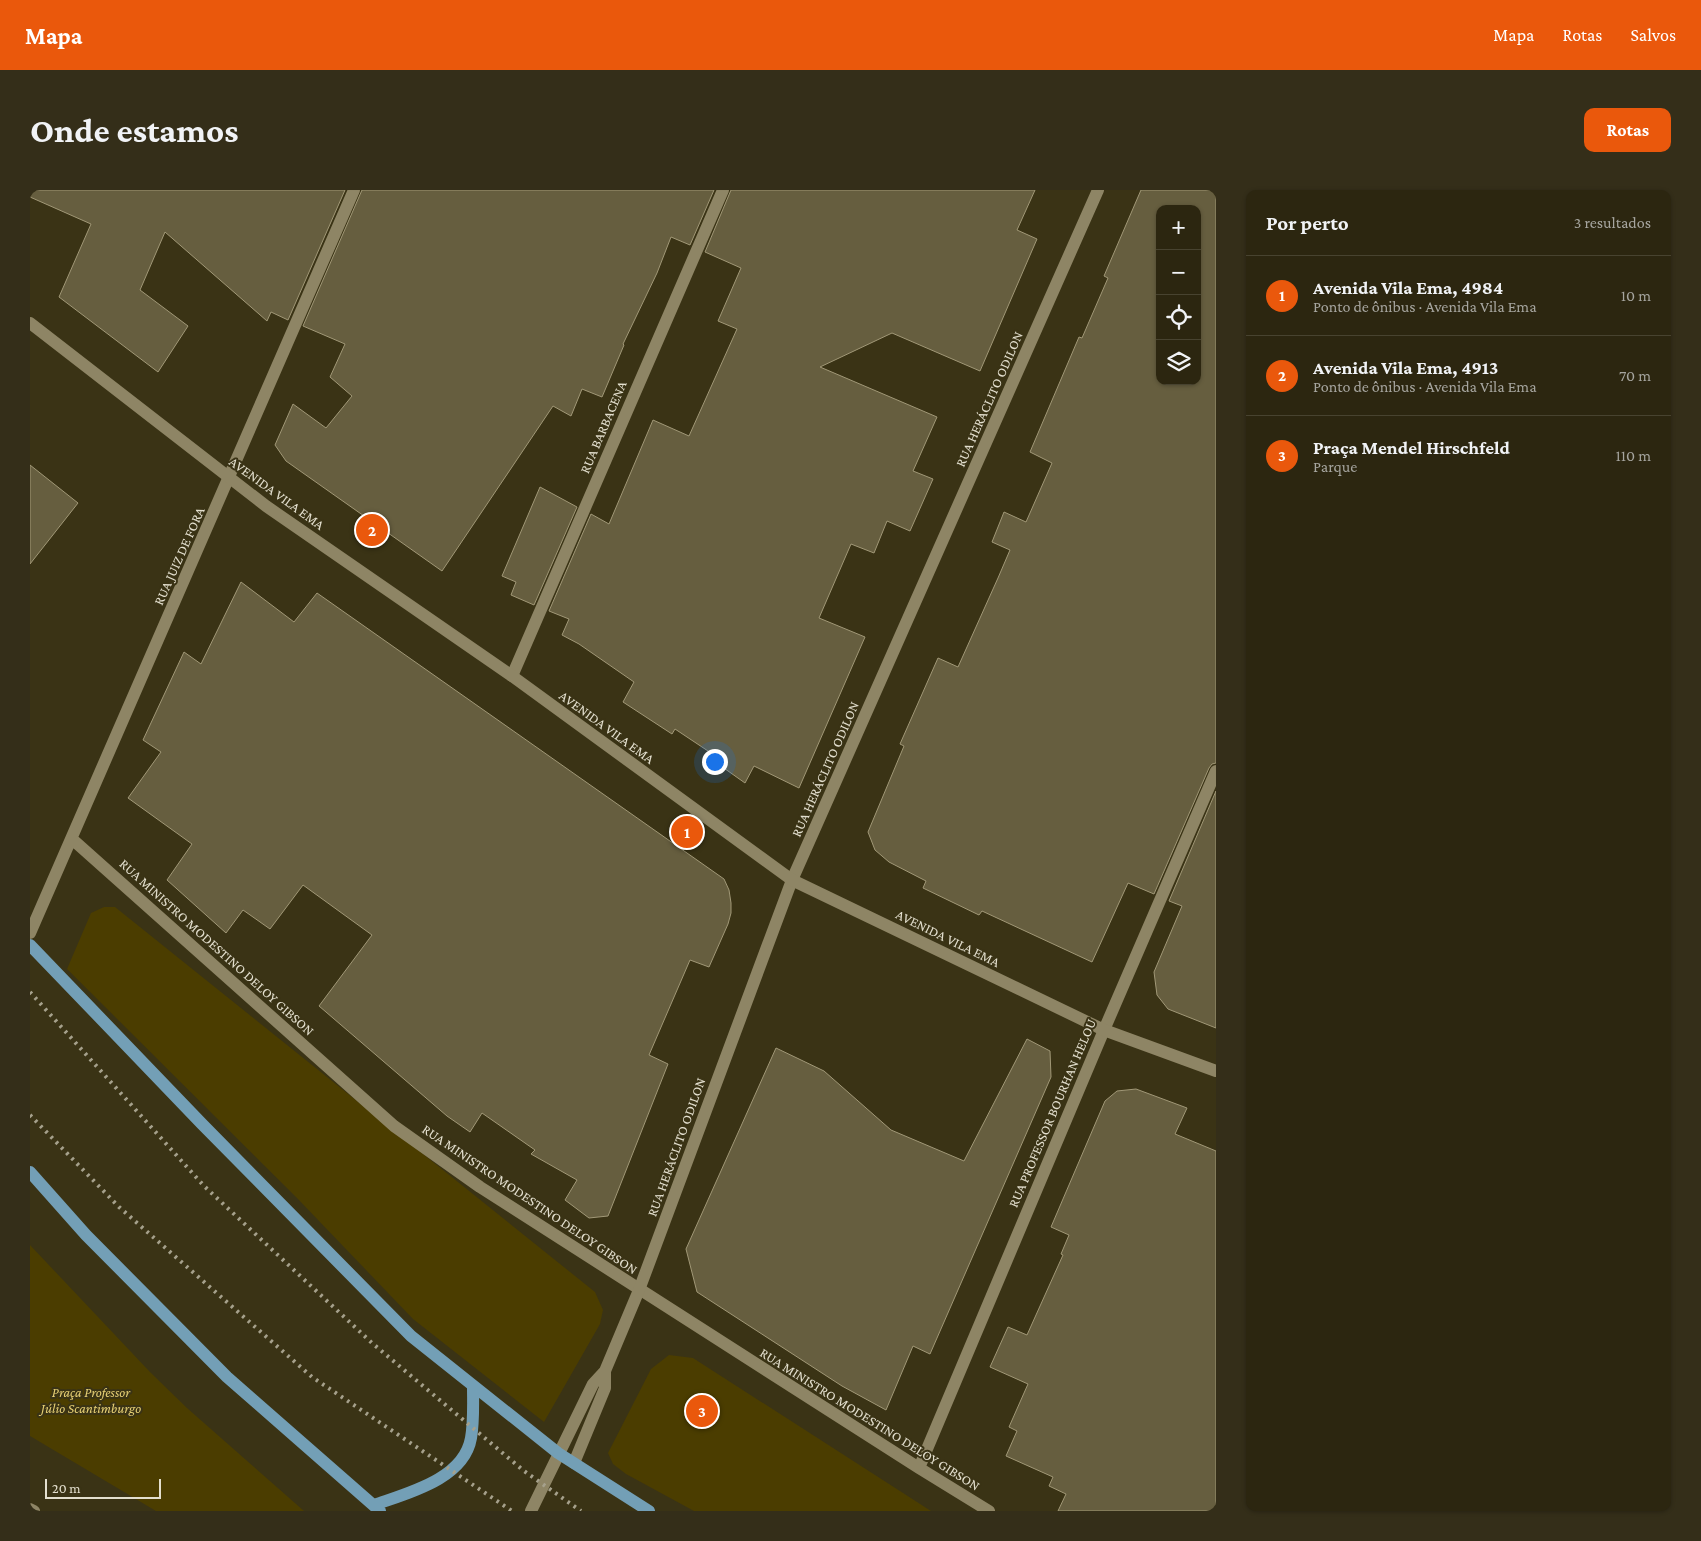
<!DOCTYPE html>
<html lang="pt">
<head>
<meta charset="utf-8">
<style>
  body { margin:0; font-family:"Crimson Pro",serif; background:#342e19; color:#f1f3f6 }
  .controls { position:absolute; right:15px; top:15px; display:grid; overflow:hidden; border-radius:10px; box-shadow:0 1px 4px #0004 }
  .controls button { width:45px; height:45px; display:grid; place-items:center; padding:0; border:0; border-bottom:1px solid #484330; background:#2c2610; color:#f1f3f6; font:25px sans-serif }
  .scale { position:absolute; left:15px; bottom:12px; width:116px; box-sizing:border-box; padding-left:5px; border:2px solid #e3dfce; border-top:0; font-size:14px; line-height:18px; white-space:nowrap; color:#e3dfce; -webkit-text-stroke:4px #3a3315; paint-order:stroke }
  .you { position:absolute; left:684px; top:571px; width:18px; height:18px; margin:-12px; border:4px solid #fff; border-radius:50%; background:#1a73e8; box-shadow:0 0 0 8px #1a73e833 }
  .badge { display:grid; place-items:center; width:32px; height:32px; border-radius:50%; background:#ea580c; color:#fff; font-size:16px; font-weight:700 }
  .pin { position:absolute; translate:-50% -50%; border:2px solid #fff; box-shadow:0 1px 5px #0006 }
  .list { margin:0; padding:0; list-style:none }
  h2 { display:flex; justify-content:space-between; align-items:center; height:65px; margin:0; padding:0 20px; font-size:21px }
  h2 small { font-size:16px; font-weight:400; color:#a6a59f }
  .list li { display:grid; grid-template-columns:32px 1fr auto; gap:15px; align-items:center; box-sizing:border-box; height:80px; padding:0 20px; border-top:1px solid #484330 }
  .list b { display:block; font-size:19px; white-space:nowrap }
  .list p { margin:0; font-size:16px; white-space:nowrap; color:#a6a59f }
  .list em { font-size:16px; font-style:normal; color:#a6a59f }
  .icon { flex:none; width:28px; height:28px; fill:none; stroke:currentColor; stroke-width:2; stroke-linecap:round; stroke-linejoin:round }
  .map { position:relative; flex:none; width:1186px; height:1321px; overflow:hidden; border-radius:10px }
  header { display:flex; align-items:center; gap:30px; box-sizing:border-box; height:70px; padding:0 25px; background:#ea580c; color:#fff }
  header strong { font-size:24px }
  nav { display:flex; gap:28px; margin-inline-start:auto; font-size:18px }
  .intro { display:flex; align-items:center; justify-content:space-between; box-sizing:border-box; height:120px; padding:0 30px }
  h1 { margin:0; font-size:35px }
  .button { padding:12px 22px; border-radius:10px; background:#ea580c; color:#fff; font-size:18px; font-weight:700 }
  main { display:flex; gap:30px; padding:0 30px }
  aside { flex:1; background:#2c2610; border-radius:10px; box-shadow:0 1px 4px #0004 }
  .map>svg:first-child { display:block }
  .green { fill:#4b3d00 }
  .building { fill:#665e3f; stroke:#a19877; fill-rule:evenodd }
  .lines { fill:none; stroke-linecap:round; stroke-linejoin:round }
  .minor { stroke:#8e8565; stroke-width:12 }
  .tertiary { stroke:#8e8565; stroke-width:12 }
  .secondary { stroke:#8e8565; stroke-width:12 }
  .primary { stroke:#739fb6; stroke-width:12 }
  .rail { stroke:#a6a18c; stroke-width:4; stroke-dasharray:2.5 5; stroke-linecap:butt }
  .labels { text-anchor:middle; stroke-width:4; stroke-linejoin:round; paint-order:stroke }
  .street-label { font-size:14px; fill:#e3dfce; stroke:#3a3315 }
  .park-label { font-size:14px; font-style:italic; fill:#e6cf74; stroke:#3a3315 }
</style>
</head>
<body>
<header>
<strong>Mapa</strong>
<nav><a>Mapa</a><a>Rotas</a><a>Salvos</a></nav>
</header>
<div class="intro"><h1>Onde estamos</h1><a class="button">Rotas</a></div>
<main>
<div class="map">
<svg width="1186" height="1321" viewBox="0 0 1186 1321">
  <rect width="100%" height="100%" fill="#3a3315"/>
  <path class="green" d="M74 717H85L565 1102 573 1120 570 1134 514 1232 383 1129 266 1007 37 779 61 723Z
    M0 1055 120 1182 157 1218 274 1321H126L0 1246Z
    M639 1165 663 1168 901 1321H664L596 1284 583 1274 578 1263 621 1179Z"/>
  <path class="building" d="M0 0H315L258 130 241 122 237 131 135 42 110 100 158 136 128 182 29 107 61 34 0 7Z
    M332 0H684L660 55 641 47 627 83 593 154 594 155 572 207 552 199 541 226 523 216 412 381 256 271 245 255 263 214 296 238 322 206 300 187 315 154 273 136Z
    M701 0H1005L987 40 1007 49 950 181 862 143 790 177 907 227 883 281 903 289 880 341 857 331 844 363 821 354 789 428 835 447 769 598 724 576 715 593 691 576 693 571 645 539 642 544 593 512 604 492 549 454 532 445 539 429 519 421 561 324 579 334 623 230 659 246 707 139 688 131 711 78 675 62Z
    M1111 0H1186V573L1182 574 1179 578 1124 704 1098 693 1062 772 952 721 949 725 893 698 896 691 859 672 845 660 838 642 874 556 870 554 908 468 928 477 968 388 980 360 962 352 974 322 996 332 1022 273 1000 262 1049 147 1052 148 1078 88 1074 86ZM1130 19H1167V191H1130Z
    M0 275 48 313 0 374Z
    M510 297 547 317 504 415 481 405 486 392 472 386Z
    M211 392 264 432 287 403 694 689 699 700 701 713V723L698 734 679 777 660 770 619 865 638 874 578 1026 559 1028 535 1010 547 990 501 964 505 960 452 923 440 942 417 926 289 816 342 745 273 695 240 739 213 720 196 743 137 690 162 654 98 608 131 562 113 550 154 462 171 474Z
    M1186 601V838L1138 819 1127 805 1124 782 1152 716 1139 711Z
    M997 849 1020 861 1021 887 900 1164 883 1156 856 1220 812 1196 667 1102 656 1059 746 858 794 881 861 940 934 971Z
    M1106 899 1157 918 1145 944 1186 961V1321H1028L1036 1304 1019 1296 1023 1287 976 1266 987 1241 979 1237 998 1194 960 1177 978 1137 997 1145 1033 1065 1031 1064 1039 1045 1021 1037 1075 911 1087 901Z"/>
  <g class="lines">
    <path class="minor" d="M482 486 693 0
      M42 649 364 936 450 997 889 1278 959 1321
      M0 743 324 0
      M889 1278 1074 840 1186 581
      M0 1319 4 1321"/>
    <path class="tertiary" d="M544 1273 575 1198V1181
      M501 1321 563 1194 575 1181 609 1100 762 690 1068 0"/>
    <path class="secondary" d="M0 133 236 316 482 486 762 690 1074 840 1186 881"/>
    <path class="primary" d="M0 755 172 934 381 1146 528 1263 619 1321
      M0 982 56 1045 197 1187 350 1321
      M344 1315C378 1303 434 1289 441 1248 444 1231 443 1213 443 1197"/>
    <path class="rail" d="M0 802 174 996 342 1153 494 1281 551 1321
      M0 925 89 1017 282 1187 482 1321"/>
  </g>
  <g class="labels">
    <g class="street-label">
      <text transform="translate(959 209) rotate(-66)" y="5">RUA HERÁCLITO ODILON</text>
      <text transform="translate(573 237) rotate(-67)" y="5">RUA BARBACENA</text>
      <text transform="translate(247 303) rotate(36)" y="5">AVENIDA VILA EMA</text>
      <text transform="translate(149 366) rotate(-66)" y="5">RUA JUIZ DE FORA</text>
      <text transform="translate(577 537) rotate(36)" y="5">AVENIDA VILA EMA</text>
      <text transform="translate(795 579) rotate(-66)" y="5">RUA HERÁCLITO ODILON</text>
      <text transform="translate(918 748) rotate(26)" y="5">AVENIDA VILA EMA</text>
      <text transform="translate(187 757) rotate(42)" y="5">RUA MINISTRO MODESTINO DELOY GIBSON</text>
      <text transform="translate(1022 923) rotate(-67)" y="5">RUA PROFESSOR BOURHAN HELOU</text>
      <text transform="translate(646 957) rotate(-70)" y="5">RUA HERÁCLITO ODILON</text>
      <text transform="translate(500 1009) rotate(34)" y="5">RUA MINISTRO MODESTINO DELOY GIBSON</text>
      <text transform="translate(840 1229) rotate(32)" y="5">RUA MINISTRO MODESTINO DELOY GIBSON</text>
    </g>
    <g class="park-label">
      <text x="61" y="1207">Praça Professor<tspan x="61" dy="16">Júlio Scantimburgo</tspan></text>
    </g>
  </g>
</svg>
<div class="controls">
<button>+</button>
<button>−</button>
<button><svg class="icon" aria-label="locate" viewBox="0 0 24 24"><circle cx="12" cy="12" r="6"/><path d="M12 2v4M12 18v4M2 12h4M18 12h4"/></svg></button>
<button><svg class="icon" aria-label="layers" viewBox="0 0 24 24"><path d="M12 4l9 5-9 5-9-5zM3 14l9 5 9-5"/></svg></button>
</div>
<div class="scale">20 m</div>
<div class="you"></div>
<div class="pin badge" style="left:657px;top:642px">1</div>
<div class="pin badge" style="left:342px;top:340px">2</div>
<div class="pin badge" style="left:672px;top:1221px">3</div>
</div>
<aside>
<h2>Por perto<small>3 resultados</small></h2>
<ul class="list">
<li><span class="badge">1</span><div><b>Avenida Vila Ema, 4984</b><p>Ponto de ônibus · Avenida Vila Ema</p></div><em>10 m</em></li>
<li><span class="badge">2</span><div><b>Avenida Vila Ema, 4913</b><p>Ponto de ônibus · Avenida Vila Ema</p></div><em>70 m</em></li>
<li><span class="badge">3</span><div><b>Praça Mendel Hirschfeld</b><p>Parque</p></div><em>110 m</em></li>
</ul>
</aside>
</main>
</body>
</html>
